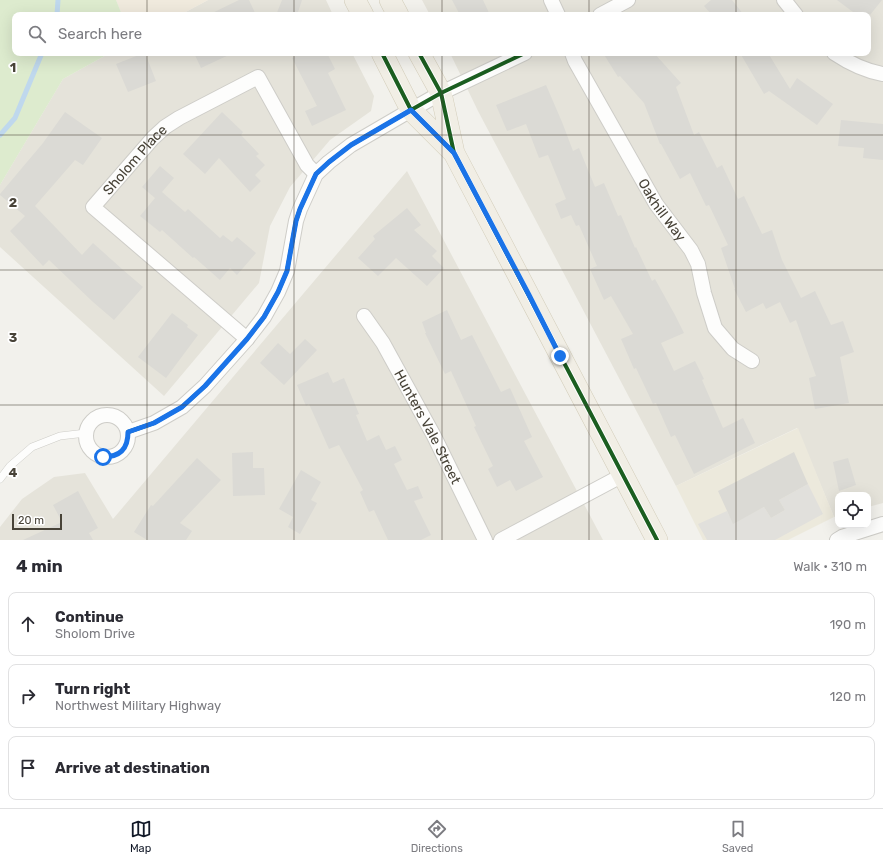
<!DOCTYPE html>
<html lang="en">
<head>
<meta charset="utf-8">
<style>
  body { margin:0; font-family:Rubik,sans-serif; background:#f2f2f3; color:#2b2b33 }
  .controls { position:absolute; right:12px; bottom:12px; display:grid; overflow:hidden; border-radius:8px; box-shadow:0 4px 16px #0002 }
  .controls button { width:36px; height:36px; display:grid; place-items:center; padding:0; border:0; border-bottom:1px solid #e1e1e2; background:#fff; color:#2b2b33; font:20px sans-serif }
  .scale { position:absolute; left:12px; bottom:10px; width:50px; box-sizing:border-box; padding-left:4px; border:2px solid #484338; border-top:0; font-size:11px; line-height:14px; white-space:nowrap; color:#484338; -webkit-text-stroke:3px #fff; paint-order:stroke }
  .stop { position:absolute; width:12px; height:12px; margin:-9px; border:3px solid #1a73e8; border-radius:50%; background:#fff }
  .stop.end { background:#1a73e8; border-color:#fff; box-shadow:0 1px 4px #0008 }
  .list { margin:0; padding:0; list-style:none }
  h2 { display:flex; justify-content:space-between; align-items:center; height:52px; margin:0; padding:0 16px; font-size:17px }
  h2 small { font-size:13px; font-weight:400; color:#7c7c81 }
  .list li { display:grid; grid-template-columns:26px 1fr auto; gap:12px; align-items:center; box-sizing:border-box; height:64px; margin:0 8px 8px; padding:0 8px; border:1px solid #e1e1e2; border-radius:8px }
  .list b { display:block; font-size:15px; white-space:nowrap }
  .list p { margin:0; font-size:13px; white-space:nowrap; color:#7c7c81 }
  .list em { font-size:13px; font-style:normal; color:#7c7c81 }
  .icon { flex:none; width:22px; height:22px; fill:none; stroke:currentColor; stroke-width:2; stroke-linecap:round; stroke-linejoin:round }
  .map { position:relative; flex:none; width:883px; height:540px; overflow:hidden }
  .search { position:absolute; background:#fff; box-shadow:0 4px 16px #0002; left:12px; right:12px; top:12px; height:44px; display:flex; align-items:center; gap:10px; box-sizing:border-box; padding:0 14px; border-radius:8px; color:#7c7c81; font-size:15px }
  .sheet { height:268px; background:#fff }
  nav { display:flex; justify-content:space-around; align-items:center; box-sizing:border-box; height:56px; border-top:1px solid #e1e1e2; background:#fff; font-size:11px; color:#7c7c81 }
  nav a { display:grid; justify-items:center; gap:2px }
  nav .on { color:#111827 }
  .map>svg:first-child { display:block }
  .residential { fill:#e5e3da }
  .commercial { fill:#f0eadd }
  .education { fill:#ece9dc }
  .green { fill:#ddebce }
  .parking { fill:#e1e0dc }
  .lines { fill:none; stroke-linecap:round; stroke-linejoin:round }
  .stream { stroke:#bfd8ed; stroke-width:5 }
  .building { fill:#dbdad5 }
  .lane-casing { stroke:#cecdc8; stroke-width:8 }
  .street-casing { stroke:#cecdc8; stroke-width:16 }
  .primary-casing { stroke:#d3cdba; stroke-width:22 }
  .lane { stroke:#fdfdfc; stroke-width:7 }
  .street { stroke:#fdfdfc; stroke-width:14 }
  .primary { stroke:#f1eee5; stroke-width:21 }
  .cycleway-casing { stroke:#fff; stroke-width:6 }
  .cycleway { stroke:#1b5e20; stroke-width:4 }
  .route { stroke:#1a73e8; stroke-width:5 }
  .grid { fill:none; stroke:#484338; stroke-width:1; stroke-opacity:0.55 }
  .labels { text-anchor:middle; stroke-width:3.5; stroke-linejoin:round; paint-order:stroke }
  .street-label { font-size:14px; fill:#484338; stroke:#fff }
  .grid-label { font-size:13px; text-anchor:middle; font-weight:bold; fill:#484338; stroke:#fff; stroke-width:3.5; stroke-linejoin:round; paint-order:stroke }
</style>
</head>
<body>
<div class="map">
<svg width="883" height="540" viewBox="0 0 883 540">
  <rect width="100%" height="100%" fill="#f2f1ec"/>
  <path class="residential" d="M208 0H326L333 15H180Z
    M422 0H883V503L868 507V495H838V516L834 517 797 428 676 486 478 111 450 53H868V15H430Z
    M110 53H352L374 96 371 111 330 140 290 187 270 226 259 283 164 396 0 247V185L63 79Z
    M407 171 603 540H0V527L22 499 54 477 85 473 113 519Z"/>
  <path class="commercial" d="M116 0H208L180 15H122Z"/>
  <path class="education" d="M798 428 834 517 788 540H703L676 486Z"/>
  <path class="green" d="M0 0H116L122 15H15V53H110L63 79 0 185Z"/>
  <path class="parking" d="M808 484 823 514 775 540H707L698 524 727 511 733 523 764 507 771 518 785 510 779 500Z"/>
  <g class="lines">
    <path class="stream" d="M57 15 58 0
      M0 135 15 118 42 53"/>
  </g>
  <path class="building" d="M239 0H249L256 15H208Z
    M282 0H302L297 15H276Z
    M452 0H483L490 15H460Z
    M711 0H732L744 15H712L704 6Z
    M837 0H882L870 15H857Z
    M144 53H145L156 81 128 92 116 64Z
    M194 53H233L201 68Z
    M302 53H327L335 69 328 73 346 110 312 126 305 111 317 106 292 58Z
    M603 53H654L681 83 676 87 694 135 699 132 717 168 722 165 738 199 744 196 762 234 772 230 782 260 801 298 815 291 831 325 843 321 854 352 840 357 849 403 815 409 809 378 816 376 796 320 790 323 780 302 766 309 763 303 746 312 734 289H735L721 248 728 245 709 205 706 206 690 173 680 179 661 144H660L644 103 620 76 618 77Z
    M740 53H768L790 89 797 78 833 104 817 125 769 91 764 94Z
    M546 85 562 122 573 151 579 148 595 187 604 183 618 216 621 215 635 248 636 247 652 281 655 279 675 315 684 333 661 343 674 371 695 361 704 379 702 380 723 428 743 418 755 443 694 474 675 435 671 437 656 403 653 404 636 368 634 369 621 339 633 334 611 296 604 300 590 269 597 266 579 225 576 226 571 215 561 219 555 204 566 199 548 155 539 158 526 124 507 131 496 105Z
    M65 112 102 138 83 165 75 160 35 206 82 255 93 243 122 269 143 287 114 320 93 302 49 260 43 266 10 231 25 216 0 195V194L43 143Z
    M222 112 243 132 241 135 259 154 256 156 265 165 255 175 261 181 250 192 219 158 205 174 183 154Z
    M841 120 883 124V160L863 158 864 148 838 146Z
    M160 166 174 178 162 192 185 212 188 209 220 238 223 235 232 242 237 237 256 253 237 275 230 268 220 280 194 257 193 258 162 230 160 232 140 216 155 198 142 187Z
    M407 208 421 225 414 230 437 251 432 256 444 268 427 286 396 258 378 276 358 258 375 239 373 236Z
    M447 310 461 340 472 335 501 392 510 388 532 437 524 441 543 477 516 491 510 480 497 487 488 469 493 466 474 427 476 426 451 371 445 374 425 333H426L422 322Z
    M172 313 188 325 187 327 198 335 166 378 138 357Z
    M305 339 317 350 284 385 260 363 278 343 290 354Z
    M328 372 333 383 344 378 359 414 356 415 367 441 379 435 386 450 395 446 402 460 394 464 407 490 418 486 423 498 414 501 431 535 421 540H388L374 510 369 512 360 492 363 490 339 445 329 449 309 404 306 406 297 385Z
    M253 452V468H264L265 495 233 496 232 453Z
    M794 452 808 484 779 500 785 510 771 518 764 507 733 524 718 491Z
    M197 458 221 480 180 523 192 531 186 540H147L134 532 151 505 153 506Z
    M848 458 856 485 839 491 833 462Z
    M301 470 321 482 311 500 317 503 300 534 288 527 293 517 279 509Z
    M78 491 98 528 89 533 93 540H23L62 522 53 505Z"/>
  <g class="lines">
    <defs>
      <path id="lane" d="M0 479 10 466 32 447 60 436 86 433"/>
      <g id="street">
        <path d="M551 0 558 15"/>
        <path d="M784 0 796 15"/>
        <path d="M600 15 628 0"/>
        <path id="s1" d="M572 53 575 61 656 204 691 250 698 264 704 293 715 328 733 349 752 361"/>
        <path d="M834 53C849 63 865 71 883 74"/>
        <path id="s2" d="M364 316 383 343 434 436 485 540"/>
        <path id="s3" d="M247 339 93 207 153 138 165 127 179 118 258 77 307 165 316 174"/>
        <circle cx="107" cy="436" r="21"/>
        <path d="M128 432 154 423 182 407 205 386 247 339 264 317 278 292 287 271 296 221 300 209 316 174 329 162 351 145 411 110 441 93 525 53"/>
        <path d="M501 540 623 475"/>
        <path d="M837 540 842 537 883 524"/>
      </g>
      <path id="primary" d="M355 0 363 15
        M390 0 398 15
        M382 53 411 110 454 153
        M419 53 441 93 454 153 657 540"/>
    </defs>
    <use href="#lane" class="lane-casing"/>
    <use href="#street" class="street-casing"/>
    <use href="#primary" class="primary-casing"/>
    <use href="#lane" class="lane"/>
    <use href="#street" class="street"/>
    <use href="#primary" class="primary"/>
    <defs>
      <path id="cycleway" d="M382 53 411 110 454 153
        M419 53 441 93 454 153 657 540
        M128 432 154 423 182 407 205 386 247 339 264 317 278 292 287 271 296 221 300 209 316 174 329 162 351 145 411 110 441 93 525 53"/>
    </defs>
    <use href="#cycleway" class="cycleway-casing"/>
    <use href="#cycleway" class="cycleway"/>
  </g>
  <g class="lines">
    <path class="route" d="M103 457C120 457 128 449 128 432L154 423 182 407 205 386 247 339 264 317 278 292 287 271 296 221 300 209 316 174 329 162 351 145 411 110 454 153 529 295 560 356"/>
  </g>
  <path class="grid" d="M147 0V15M294 0V15M442 0V15M589 0V15M736 0V15M147 53V540M294 53V540M442 53V540M589 53V540M736 53V540M0 135H883M0 270H883M0 405H883"/>
  <g class="labels">
    <g class="street-label">
      <text dy="5" stroke="none"><textPath href="#s3" startOffset="266">Sholom Place</textPath></text>
      <text dy="5" stroke="none"><textPath href="#s1" startOffset="181">Oakhill Way</textPath></text>
      <text dy="5" stroke="none"><textPath href="#s2" startOffset="128">Hunters Vale Street</textPath></text>
    </g>
  </g>
  <g class="grid-label">
    <text x="13" y="72">1</text>
    <text x="13" y="207">2</text>
    <text x="13" y="342">3</text>
    <text x="13" y="477">4</text>
  </g>
</svg>
<div class="controls">
<button><svg class="icon" aria-label="locate" viewBox="0 0 24 24"><circle cx="12" cy="12" r="6"/><path d="M12 2v4M12 18v4M2 12h4M18 12h4"/></svg></button>
</div>
<div class="scale">20 m</div>
<div class="stop" style="left:103px;top:457px"></div>
<div class="stop end" style="left:560px;top:356px"></div>
<div class="search"><svg class="icon" aria-label="search" viewBox="0 0 24 24"><circle cx="10" cy="10" r="6"/><path d="M15 15l6 6"/></svg>Search here</div>
</div>
<section class="sheet">
<h2>4 min<small>Walk · 310 m</small></h2>
<ul class="list">
<li><svg class="icon" aria-label="ahead" viewBox="0 0 24 24"><path d="M12 20V5M6 11l6-6 6 6"/></svg><div><b>Continue</b><p>Sholom Drive</p></div><em>190 m</em></li>
<li><svg class="icon" aria-label="right" viewBox="0 0 24 24"><path d="M7 20v-9h11M14 6l5 5-5 5"/></svg><div><b>Turn right</b><p>Northwest Military Highway</p></div><em>120 m</em></li>
<li><svg class="icon" aria-label="arrive" viewBox="0 0 24 24"><path d="M6 21V4h12l-3 4 3 4H6"/></svg><div><b>Arrive at destination</b></div></li>
</ul>
</section>
<nav>
<a class="on"><svg class="icon" aria-label="map" viewBox="0 0 24 24"><path d="M3 6l6-2 6 2 6-2v14l-6 2-6-2-6 2zM9 4v14M15 6v14"/></svg>Map</a>
<a><svg class="icon" aria-label="directions" viewBox="0 0 24 24"><path d="M12 3l9 9-9 9-9-9zM9 14v-3h6M13 9l2 2-2 2"/></svg>Directions</a>
<a><svg class="icon" aria-label="saved" viewBox="0 0 24 24"><path d="M7 4h10v16l-5-4-5 4z"/></svg>Saved</a>
</nav>
</body>
</html>
